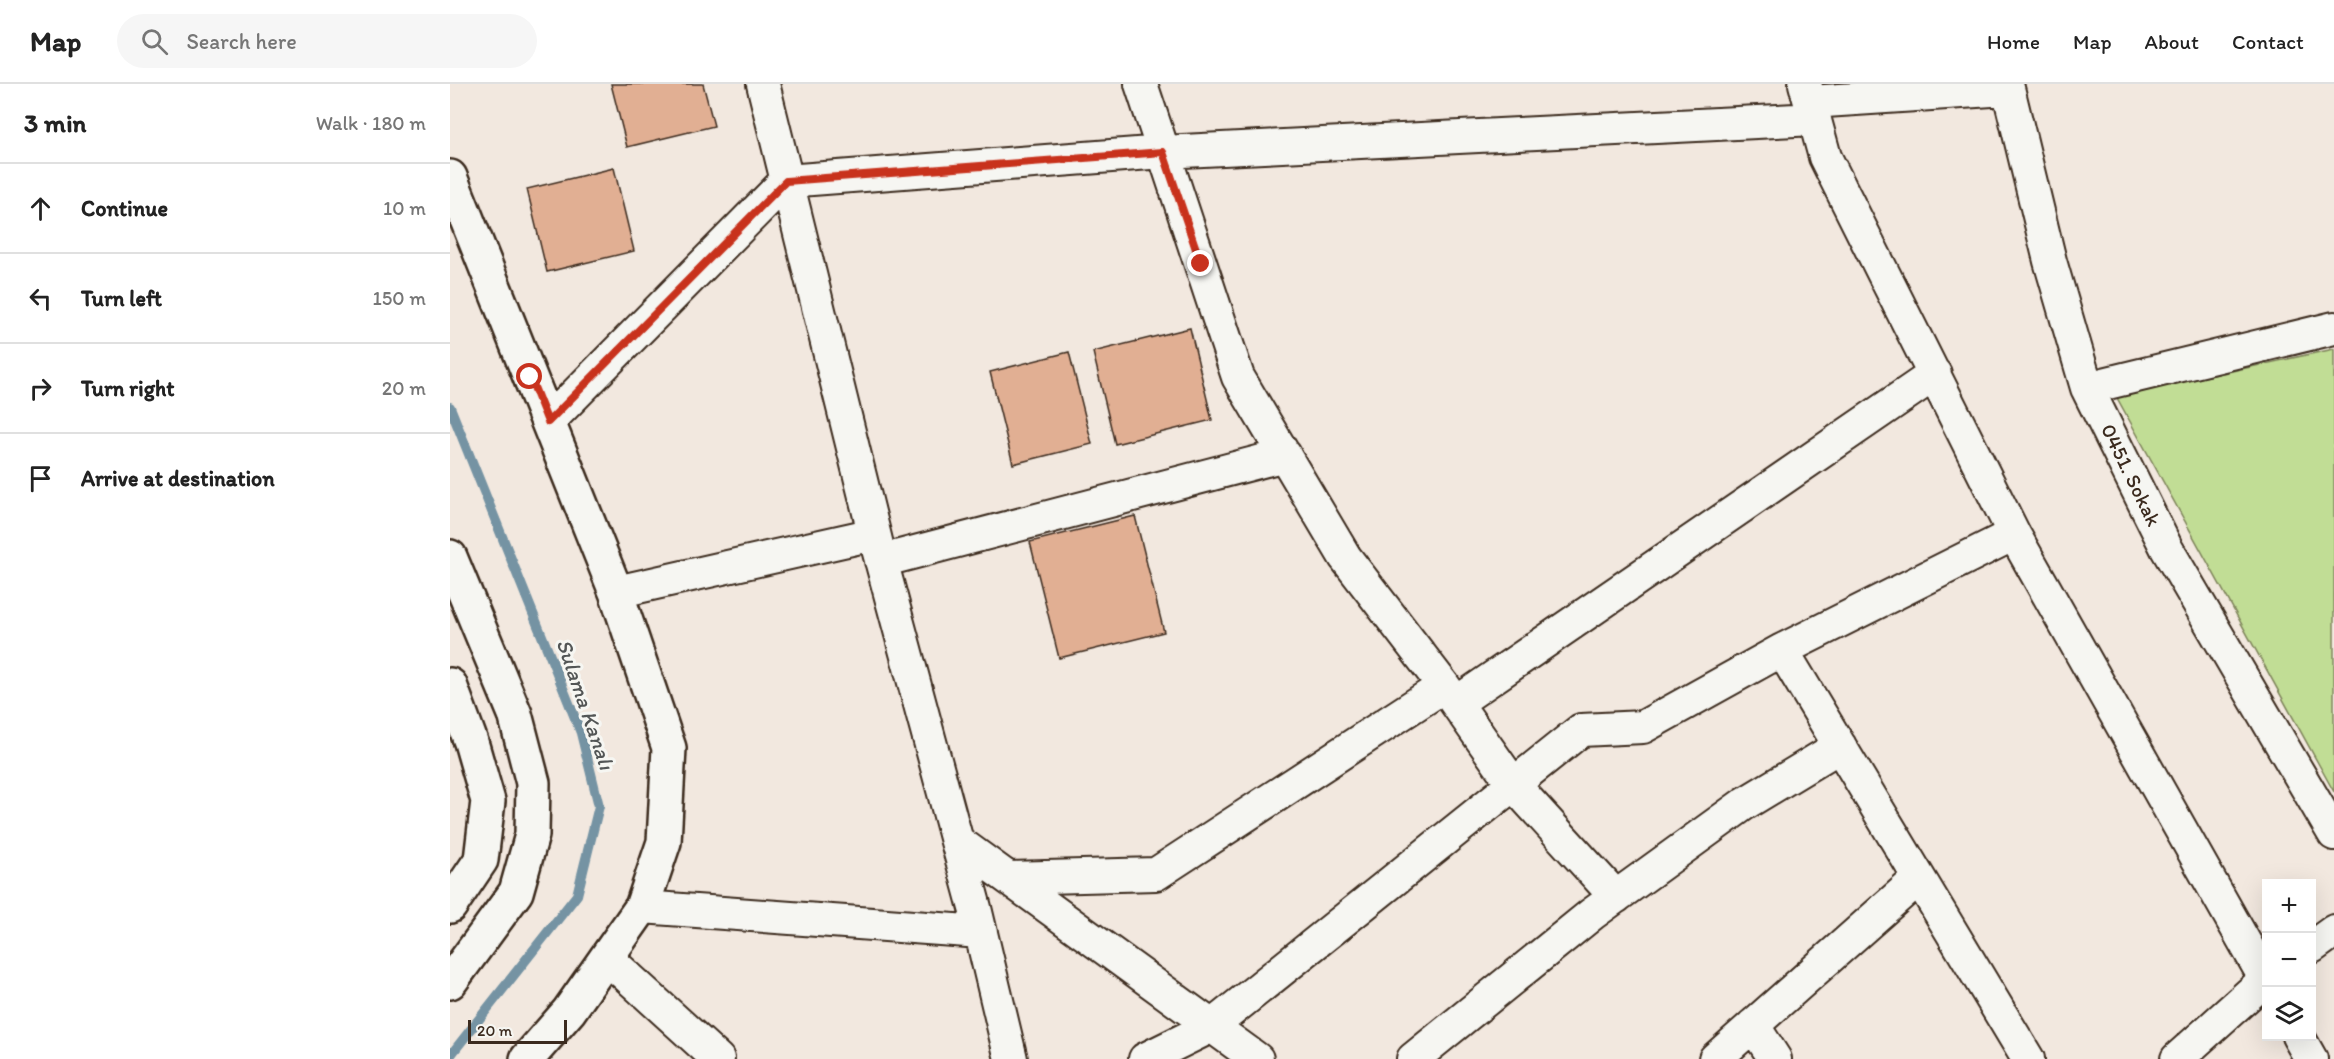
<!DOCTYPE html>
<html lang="en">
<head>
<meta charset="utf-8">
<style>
  body { margin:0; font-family:Itim,sans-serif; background:#f6f6f6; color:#222 }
  .controls { position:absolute; right:18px; bottom:18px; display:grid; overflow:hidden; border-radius:0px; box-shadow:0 6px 24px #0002 }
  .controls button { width:54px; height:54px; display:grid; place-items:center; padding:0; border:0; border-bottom:2px solid #e0e0e0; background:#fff; color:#222; font:30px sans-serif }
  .scale { position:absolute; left:18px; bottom:15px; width:99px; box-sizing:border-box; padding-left:6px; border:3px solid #3b2a1e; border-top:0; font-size:16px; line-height:21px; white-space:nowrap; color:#3b2a1e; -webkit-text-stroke:4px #f6f6f2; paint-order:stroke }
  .stop { position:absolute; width:18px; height:18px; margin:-14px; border:4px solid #c8321e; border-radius:50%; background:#fff }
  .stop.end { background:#c8321e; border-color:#fff; box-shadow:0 2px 6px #0008 }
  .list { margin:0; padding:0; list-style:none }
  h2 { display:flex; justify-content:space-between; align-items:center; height:78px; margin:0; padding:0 24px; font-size:26px }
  h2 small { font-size:20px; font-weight:400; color:#767676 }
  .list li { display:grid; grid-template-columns:39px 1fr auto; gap:18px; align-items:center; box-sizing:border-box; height:90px; padding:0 24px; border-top:2px solid #e0e0e0 }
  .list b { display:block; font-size:22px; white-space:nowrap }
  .list em { font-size:20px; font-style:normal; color:#767676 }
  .icon { flex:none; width:33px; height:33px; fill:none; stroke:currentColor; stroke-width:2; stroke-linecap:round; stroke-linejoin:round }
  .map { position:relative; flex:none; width:1884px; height:975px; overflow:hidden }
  header { display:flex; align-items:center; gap:36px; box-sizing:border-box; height:84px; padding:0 30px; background:#fff; border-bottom:2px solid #e0e0e0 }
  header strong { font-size:28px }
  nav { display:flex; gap:33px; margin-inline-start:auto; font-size:21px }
  .search { width:420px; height:54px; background:#f6f6f6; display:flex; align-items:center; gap:15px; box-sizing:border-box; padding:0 21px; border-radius:33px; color:#767676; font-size:22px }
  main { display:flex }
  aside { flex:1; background:#fff }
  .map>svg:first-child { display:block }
  .green { fill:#c1dd95; stroke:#7e845a; stroke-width:1.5 }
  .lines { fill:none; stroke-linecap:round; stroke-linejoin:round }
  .stream { stroke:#7493a3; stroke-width:10 }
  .building { fill:#e1af93; stroke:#3b2a1e; stroke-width:1.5 }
  .minor-casing { stroke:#3b2a1e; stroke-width:36 }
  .tertiary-casing { stroke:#3b2a1e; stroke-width:38 }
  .minor { stroke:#f6f6f2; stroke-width:32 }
  .tertiary { stroke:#f6f6f2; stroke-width:33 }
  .route { stroke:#c8321e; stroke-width:8 }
  .labels { text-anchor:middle; stroke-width:6; stroke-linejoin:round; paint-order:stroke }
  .street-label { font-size:21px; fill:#3b2a1e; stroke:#f6f6f2 }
  .water-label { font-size:22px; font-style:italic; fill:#535656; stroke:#f6f6f2 }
</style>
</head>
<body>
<header>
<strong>Map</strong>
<div class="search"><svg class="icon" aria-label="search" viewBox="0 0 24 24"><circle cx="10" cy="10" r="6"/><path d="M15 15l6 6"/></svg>Search here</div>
<nav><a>Home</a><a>Map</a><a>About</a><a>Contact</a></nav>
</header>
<main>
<aside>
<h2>3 min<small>Walk · 180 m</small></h2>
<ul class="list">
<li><svg class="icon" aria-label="ahead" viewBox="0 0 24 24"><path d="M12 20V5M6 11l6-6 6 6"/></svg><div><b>Continue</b></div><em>10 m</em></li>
<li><svg class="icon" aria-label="left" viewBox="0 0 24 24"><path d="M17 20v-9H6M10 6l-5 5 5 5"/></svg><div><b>Turn left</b></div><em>150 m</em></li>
<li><svg class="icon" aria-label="right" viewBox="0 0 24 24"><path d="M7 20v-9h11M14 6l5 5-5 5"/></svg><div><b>Turn right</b></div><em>20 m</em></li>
<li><svg class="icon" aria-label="arrive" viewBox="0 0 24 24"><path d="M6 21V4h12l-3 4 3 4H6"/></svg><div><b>Arrive at destination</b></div></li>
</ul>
</aside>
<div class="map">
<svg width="1884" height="975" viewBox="0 0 1884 975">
  <rect width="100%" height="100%" fill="#f2e8df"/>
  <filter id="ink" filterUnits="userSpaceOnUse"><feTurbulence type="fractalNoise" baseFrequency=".0167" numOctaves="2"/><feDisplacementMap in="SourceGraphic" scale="12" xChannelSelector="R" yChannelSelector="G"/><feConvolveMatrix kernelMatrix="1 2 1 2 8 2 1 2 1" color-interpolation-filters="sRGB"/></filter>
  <g filter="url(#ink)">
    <path class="green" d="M1884 265V708L1666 312Z"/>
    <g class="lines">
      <path class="stream" d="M0 323 131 649 149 722 127 811 0 972"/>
    </g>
    <path class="building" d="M161 0H253L264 42 177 63Z
      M164 84 184 167 97 188 77 105Z
      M740 244 762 336 665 360 643 268Z
      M619 268 642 360 563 380 540 288Z
      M685 432 714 548 609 574 580 458Z"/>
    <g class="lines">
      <defs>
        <path id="minor" d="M313 0 428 465 525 824 561 975
          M691 0 788 293 895 473 994 602 1063 700 1166 813
          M1355 0 1375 73 1564 450 1816 896
          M1557 0 1600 177 1637 304 1717 465 1884 750
          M1360 18 1557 5
          M1637 304 1884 244
          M98 338 336 97 713 68 1365 35
          M431 477 835 371
          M166 508 424 450
          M1332 566 1578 975
          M1006 619 1485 290
          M507 757 807 975
          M558 794 706 790 994 602
          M192 823 531 848
          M1862 863 1884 847
          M157 874 268 975
          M1303 941 1325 975
          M1848 952 1861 975
          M695 975 762 942 1131 646 1193 643 1332 566 1564 450
          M963 975 1142 830 1294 720 1390 662
          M1265 975 1469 794
          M1727 975 1816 895"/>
        <path id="tertiary" d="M0 93 166 508 219 664 214 758 192 823 119 927 77 975
          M0 473 65 630 83 699 82 751 66 808 0 898
          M0 601 21 658 38 717 31 776 0 822"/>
      </defs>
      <use href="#minor" class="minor-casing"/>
      <use href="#tertiary" class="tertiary-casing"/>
      <use href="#minor" class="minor"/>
      <use href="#tertiary" class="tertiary"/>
    </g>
  </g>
  <g class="lines" filter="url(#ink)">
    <path class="route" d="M80 293 98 338 336 97 713 68 751 180"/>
  </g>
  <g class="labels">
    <g class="street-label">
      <text transform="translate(1681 391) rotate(64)" y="7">0451. Sokak</text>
    </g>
    <g class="water-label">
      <text transform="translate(136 620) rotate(71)" y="8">Sulama Kanalı</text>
    </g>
  </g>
</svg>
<div class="controls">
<button>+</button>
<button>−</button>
<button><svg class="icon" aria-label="layers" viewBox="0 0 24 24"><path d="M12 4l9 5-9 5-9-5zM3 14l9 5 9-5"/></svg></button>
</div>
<div class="scale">20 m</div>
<div class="stop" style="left:80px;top:293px"></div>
<div class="stop end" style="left:751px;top:180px"></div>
</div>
</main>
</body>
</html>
